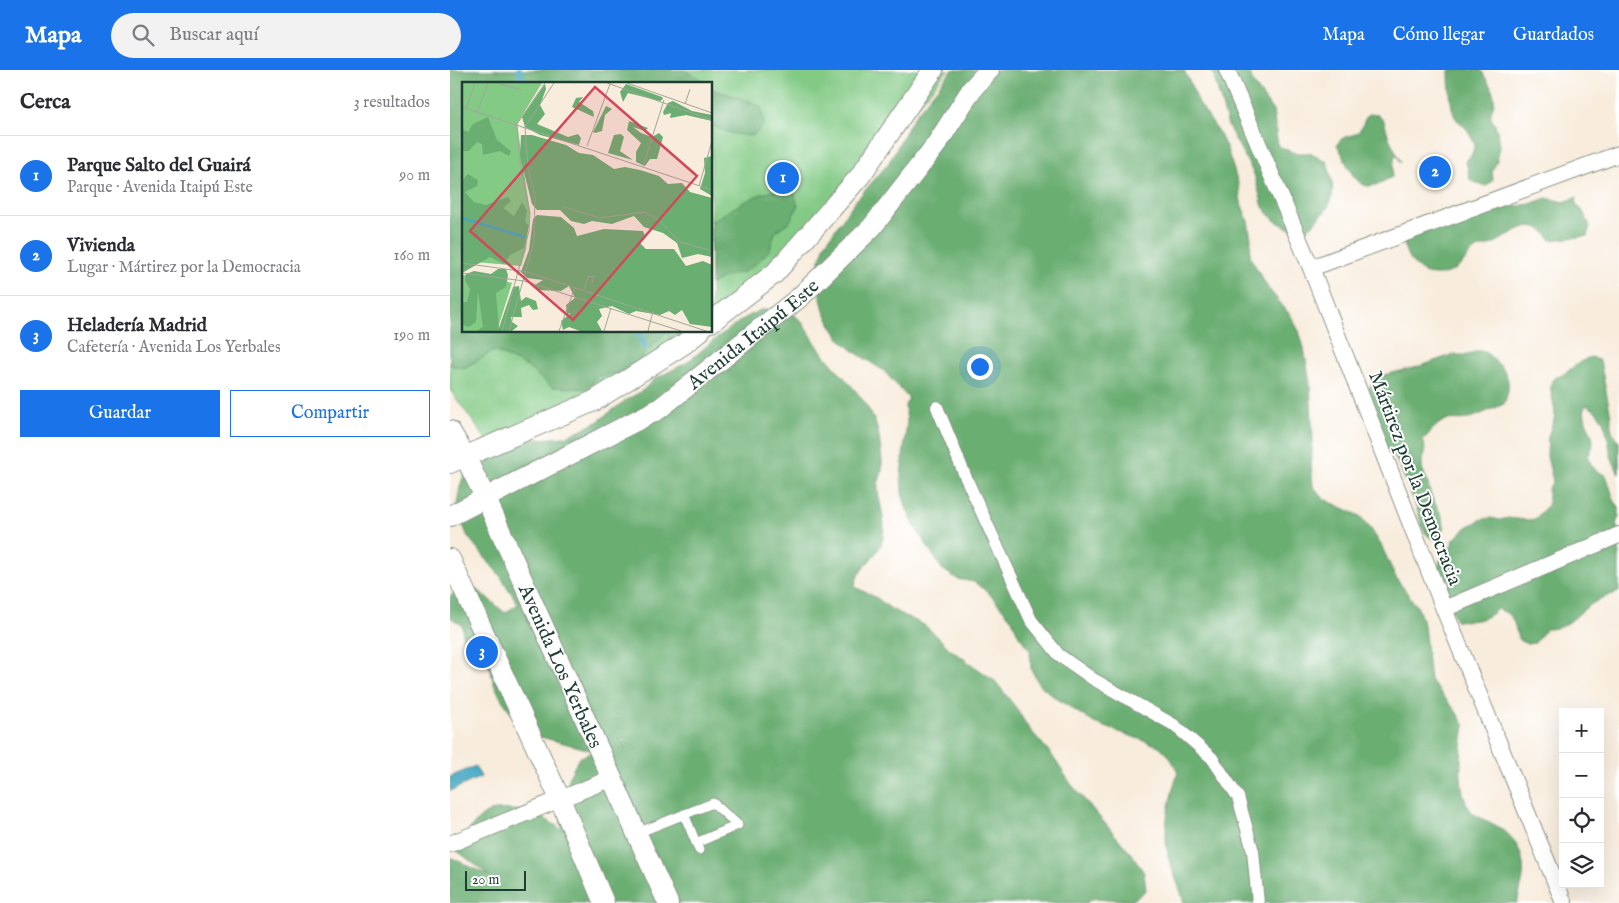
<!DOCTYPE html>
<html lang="es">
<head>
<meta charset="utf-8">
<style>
  body { margin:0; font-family:"IM FELL English",serif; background:#f2f2f3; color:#2b2b33 }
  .controls { position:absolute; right:15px; bottom:15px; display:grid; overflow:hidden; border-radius:0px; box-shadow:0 5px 20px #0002 }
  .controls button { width:45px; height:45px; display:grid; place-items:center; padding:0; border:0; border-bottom:1px solid #e1e1e2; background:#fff; color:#2b2b33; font:25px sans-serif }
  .scale { position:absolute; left:15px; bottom:12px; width:61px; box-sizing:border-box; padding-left:5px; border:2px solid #1f3d34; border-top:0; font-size:14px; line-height:18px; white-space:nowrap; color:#1f3d34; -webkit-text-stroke:4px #fff; paint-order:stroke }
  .you { position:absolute; left:529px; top:296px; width:18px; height:18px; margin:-12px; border:4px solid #fff; border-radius:50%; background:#1a73e8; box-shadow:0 0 0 8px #1a73e833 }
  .badge { display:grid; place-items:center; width:32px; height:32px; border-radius:50%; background:#1a73e8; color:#fff; font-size:16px; font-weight:700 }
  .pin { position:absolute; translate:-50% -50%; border:2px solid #fff; box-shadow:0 1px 5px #0006 }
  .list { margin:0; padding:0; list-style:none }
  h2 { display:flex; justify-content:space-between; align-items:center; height:65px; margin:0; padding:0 20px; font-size:21px }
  h2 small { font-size:16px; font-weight:400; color:#7c7c81 }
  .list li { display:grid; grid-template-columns:32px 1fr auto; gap:15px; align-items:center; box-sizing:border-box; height:80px; padding:0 20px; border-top:1px solid #e1e1e2 }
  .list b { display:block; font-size:19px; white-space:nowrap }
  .list p { margin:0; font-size:16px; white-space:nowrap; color:#7c7c81 }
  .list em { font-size:16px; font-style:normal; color:#7c7c81 }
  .actions { display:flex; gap:10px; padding:15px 20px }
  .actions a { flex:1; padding:11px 0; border:1px solid #1a73e8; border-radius:0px; text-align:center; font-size:18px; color:#1a73e8 }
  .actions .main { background:#1a73e8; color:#fff }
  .icon { flex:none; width:28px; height:28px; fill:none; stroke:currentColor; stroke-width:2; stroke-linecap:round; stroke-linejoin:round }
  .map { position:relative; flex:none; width:1169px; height:833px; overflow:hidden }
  header { display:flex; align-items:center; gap:30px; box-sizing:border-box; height:70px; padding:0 25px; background:#1a73e8; color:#fff }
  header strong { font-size:24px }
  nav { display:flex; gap:28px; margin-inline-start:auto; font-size:18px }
  .search { width:350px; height:45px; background:#f2f2f3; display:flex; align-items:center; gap:12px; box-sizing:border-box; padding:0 18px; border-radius:28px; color:#7c7c81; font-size:19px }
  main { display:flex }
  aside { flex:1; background:#fff }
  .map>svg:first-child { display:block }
  .green { fill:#83ca85; stroke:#51845c }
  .forest { fill:#6aae72; stroke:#447653 }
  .water { fill:#43a7c3; stroke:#31727c }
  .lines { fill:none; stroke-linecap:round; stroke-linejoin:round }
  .stream { stroke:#43a7c3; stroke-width:6 }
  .service-casing { stroke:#8c9488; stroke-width:11 }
  .pedestrian-casing { stroke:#8c9488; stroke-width:14 }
  .minor-casing { stroke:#8c9488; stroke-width:18 }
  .tertiary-casing { stroke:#8c9488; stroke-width:22 }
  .service { stroke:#fff; stroke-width:9 }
  .pedestrian { stroke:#fff; stroke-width:12 }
  .minor { stroke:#fff; stroke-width:16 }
  .tertiary { stroke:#fff; stroke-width:20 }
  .labels { text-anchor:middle; stroke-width:4; stroke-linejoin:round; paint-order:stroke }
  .street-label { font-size:20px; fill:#1f3d34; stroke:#fff }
  .inset-river { fill:none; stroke:#43a7c3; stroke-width:2.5 }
  .inset-road { fill:none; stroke:#a1a699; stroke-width:1 }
  .view { fill:#d1495b; fill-opacity:0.15; stroke:#d1495b; stroke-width:2.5 }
  .inset-edge { fill:none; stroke:#1f3d34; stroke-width:2.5 }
</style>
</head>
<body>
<header>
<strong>Mapa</strong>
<div class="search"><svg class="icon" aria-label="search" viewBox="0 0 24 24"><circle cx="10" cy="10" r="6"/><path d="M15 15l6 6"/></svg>Buscar aquí</div>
<nav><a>Mapa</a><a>Cómo llegar</a><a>Guardados</a></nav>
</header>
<main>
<aside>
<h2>Cerca<small>3 resultados</small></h2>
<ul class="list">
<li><span class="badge">1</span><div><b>Parque Salto del Guairá</b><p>Parque · Avenida Itaipú Este</p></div><em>90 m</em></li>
<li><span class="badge">2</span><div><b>Vivienda</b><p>Lugar · Mártirez por la Democracia</p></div><em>160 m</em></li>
<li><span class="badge">3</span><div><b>Heladería Madrid</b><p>Cafetería · Avenida Los Yerbales</p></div><em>190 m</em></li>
</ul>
<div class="actions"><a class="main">Guardar</a><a>Compartir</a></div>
</aside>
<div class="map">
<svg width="1169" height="833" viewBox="0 0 1169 833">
  <rect width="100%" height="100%" fill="#fff"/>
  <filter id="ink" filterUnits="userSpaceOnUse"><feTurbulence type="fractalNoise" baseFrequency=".02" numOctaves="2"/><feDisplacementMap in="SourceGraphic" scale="10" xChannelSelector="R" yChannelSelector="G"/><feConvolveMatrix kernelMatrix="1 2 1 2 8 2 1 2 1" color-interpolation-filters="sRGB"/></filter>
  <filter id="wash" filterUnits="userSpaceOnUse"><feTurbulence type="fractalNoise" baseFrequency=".0096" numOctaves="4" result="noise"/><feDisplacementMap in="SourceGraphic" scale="20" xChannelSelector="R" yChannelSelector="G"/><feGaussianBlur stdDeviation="1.12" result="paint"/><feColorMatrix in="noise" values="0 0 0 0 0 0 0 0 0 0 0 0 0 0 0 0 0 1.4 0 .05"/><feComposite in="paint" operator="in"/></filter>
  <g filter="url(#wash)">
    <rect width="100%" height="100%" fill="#f8ecdc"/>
    <path class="green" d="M0 0H498L325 203 261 248V14H14V261H242L144 331 40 375 0 320Z"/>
    <path class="forest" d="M0 0H234L251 9 256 14H14V261H257L225 276 216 263 183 296 167 303 148 306 137 319 102 317 76 296 44 281 14 298 0 295Z
      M502 0H734L749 33 769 63 777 79 789 116 791 133 798 151 801 169 800 187 818 218 841 246 849 261 854 278 860 314 863 371 861 394 863 416 874 429 910 446 921 459 931 475 946 508 968 538 974 555 980 610 1005 640 1015 656C1011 680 1006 719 1020 740 1024 746 1036 750 1043 754 1063 763 1076 784 1073 807 1072 815 1069 824 1067 833H734C730 819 725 806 720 793 711 764 719 730 728 702L720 687 709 676 644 653 603 626 589 614 581 599 580 580 569 566 562 550 538 522 524 512 507 509 492 499 465 457 457 440 452 423 451 405 457 352 455 335 459 329 434 301 405 282 392 271 382 257 374 241 370 224V189L375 174 403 134 438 94 465 45Z
      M762 0H799L803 13 823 41 828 76 845 83H862L877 92C889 130 882 136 855 162L838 158 824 150 813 137 804 104 778 56Z
      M999 0H1031C1036 10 1046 21 1044 33 1043 38 1040 41 1041 48 1042 51 1043 51 1045 55 1051 68 1051 88 1042 100L1043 110 1037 116 1029 114 1020 110 1016 91 1022 84 1025 75C1022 71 1021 65 1018 61 1015 55 1008 53 1005 47 1000 37 999 11 999 0Z
      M261 19 297 30 311 37 314 54 303 66C288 65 274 63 261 54Z
      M919 44 928 45 934 51 939 68 951 92 945 83 942 107C937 109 933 112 928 114 904 125 897 89 887 75 892 64 901 68 908 62 913 57 913 50 919 44Z
      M343 119 348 136 340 151 325 162 320 179 309 191 294 202 276 206 261 214V152C291 134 307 120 343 119Z
      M1127 127 1126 134 1132 140 1140 156 1137 166 1101 170C1083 142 1063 164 1043 174 1037 177 1030 177 1025 180 1019 183 1016 190 1012 194 998 207 978 210 965 195 957 187 954 180 954 168L1004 153 1022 151 1055 138 1080 134 1096 128 1114 132Z
      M328 238C334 241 341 242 346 246 357 256 363 271 373 283 392 308 424 333 429 367 430 377 433 391 432 401 431 407 427 413 428 420 430 439 436 448 433 468 429 487 406 498 405 517L427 528 441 539 474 555 488 567 500 579 545 611 567 639 577 656 601 684 621 714 684 787 694 803 696 820 682 831 645 828 636 833H0V787L40 806 6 780C14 768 22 753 35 744 53 732 99 746 112 761L110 746 120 705 129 688 144 681 87 666 62 644 52 630 44 614 40 598 14 575 12 555 0 547V526L11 518 28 520 55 543 68 534 51 507 18 467 11 450 7 433 10 417 15 401 28 390 78 370 115 367 147 352 176 330 192 321 205 309 236 293 263 271 293 249 310 240Z
      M1026 281H1034C1054 298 1065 307 1054 334 1042 339 1030 345 1017 349 1008 351 998 347 990 353 984 357 979 364 973 370 978 383 971 384 972 396 972 401 976 406 977 411 979 414 978 418 980 422 985 440 1006 454 984 470 969 461 972 451 966 437 963 429 948 390 944 387 942 385 939 385 937 383L914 323 926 309 933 305 968 297 1001 285H1019Z
      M1142 287 1150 291 1161 346V356L1163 364 1169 372V404C1167 399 1164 394 1162 389 1156 368 1159 344 1135 335 1131 358 1152 364 1138 386 1141 397 1145 401 1156 405L1164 430 1169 437V446L1166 454 1169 462V522C1159 525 1149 529 1140 535 1123 547 1118 559 1096 559L1085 573 1077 574 1069 570C1063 555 1067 545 1047 539 1035 551 1022 552 1006 550L987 507 990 490 1001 477 1004 469 1017 457 1032 449 1041 448 1050 450 1058 448 1076 450 1085 449 1098 435V419L1103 411 1097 387 1098 366 1104 350 1105 342 1100 315 1105 308C1119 304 1127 290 1142 287Z"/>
    <path class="water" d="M25 696 31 707 0 721V707Z"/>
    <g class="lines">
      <path class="stream" d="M69 0 75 14
        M188 261 195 277"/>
    </g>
  </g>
  <g filter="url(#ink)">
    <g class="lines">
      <defs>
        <path id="service" d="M234 744 249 780
          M187 763 263 733 288 755 246 773"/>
        <path id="pedestrian" d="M487 337 516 408 581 550 609 585 643 609 724 655 762 688 788 727 803 781 808 833"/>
        <path id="minor" d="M777 0 861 198 994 539 1114 833
          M861 198 1169 84
          M994 539 1169 465
          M0 774 162 708"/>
        <g id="tertiary">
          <path d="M261 252 325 203 410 106 483 0"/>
          <path id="s1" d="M0 361 15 386 36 429 218 833"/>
          <path d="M0 393 144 331 234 274 250 261"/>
          <path id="s2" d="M0 446 209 339 350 227 422 157 486 75 522 19 539 0"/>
          <path d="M0 489 110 729 154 833"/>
        </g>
      </defs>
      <use href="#service" class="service-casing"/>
      <use href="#pedestrian" class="pedestrian-casing"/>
      <use href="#minor" class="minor-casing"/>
      <use href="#tertiary" class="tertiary-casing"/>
      <use href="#service" class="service"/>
      <use href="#pedestrian" class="pedestrian"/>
      <use href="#minor" class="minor"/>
      <use href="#tertiary" class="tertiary"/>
    </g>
  </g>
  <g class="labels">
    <g class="street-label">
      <text dy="7" stroke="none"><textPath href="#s2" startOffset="355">Avenida Itaipú Este</textPath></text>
      <text transform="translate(966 408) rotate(69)" y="7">Mártirez por la Democracia</text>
      <text dy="7" stroke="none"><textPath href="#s1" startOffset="260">Avenida Los Yerbales</textPath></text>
    </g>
  </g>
  <g transform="translate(12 12)">
    <rect width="250" height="250" fill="#f8ecdc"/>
    <path d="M0 1H80L55 42 68 131 64 167 59 184 0 179ZM0 193 23 194 50 201 35 249H0Z" fill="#83ca85"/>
    <path d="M83 2 84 7 78 23 83 32 75 42 106 55 116 52 119 56 117 63 78 53 63 45 60 35ZM164 2 200 15 201 17 198 19 166 11 161 20 158 10ZM121 15 117 20 131 29 132 35 110 25 114 16ZM211 19 230 29 250 33V39L224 33 208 36 209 31 202 33 201 30 206 21ZM144 24 150 27 143 33 140 49 133 51 131 50ZM26 35 35 58 49 69 47 74 38 69 21 73 20 62 15 60 7 69H0V47L6 50 11 42ZM167 39 186 46 183 49 171 45 179 51 190 55 197 51 201 55 195 77H188L183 84 174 80V70L179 61 165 48ZM159 52 162 55 158 69 171 78 146 71 152 53ZM59 53H70L104 63 117 71 131 73 152 87 163 85 178 88 197 94 206 102 220 101 228 110 250 116V175L236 172 220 176 215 161 201 151 182 145 172 134 150 142 130 139 122 142 109 139 98 128H75L70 122 58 74ZM250 74V114L238 107 243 91 242 76ZM6 92 16 98 15 104 3 110 12 120 24 123 46 115 49 119 41 126 52 134 60 120 65 129 63 140 67 143 62 166 48 173 42 182 28 175 0 191V98ZM75 133 99 135 112 146 115 154 142 147 181 149 183 154 178 161 184 167H212L224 184 241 179 250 183V245L228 242 220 228 213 233 207 229 198 233 174 229 167 232 150 224 137 227 140 234 135 240 140 249H118L107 245 101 248 99 239 109 231 105 232 104 223 113 216 107 204 99 209 75 208 73 203 81 198 65 196 59 190 67 168 71 137ZM36 187H44L46 193 44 205 34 211 37 246 51 205 57 204 59 219 64 215 74 219 76 227 71 228 67 223 59 226 60 235H49L50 240 56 244 50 249H15L21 245 16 210 14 240 7 245 1 243 0 220H5L8 207 3 198 4 192 12 189 29 192Z" fill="#6aae72"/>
    <path class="inset-river" d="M0 136 63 155"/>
    <path class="inset-road" d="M35 1 60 8M145 1 250 38M165 1 250 31M223 22 228 7M0 25 250 108M4 27 13 1M15 31 26 1M125 64 148 2M181 84 202 18M237 104 250 59M102 125 138 136 182 130 197 138 218 160 250 169M0 181 65 190 244 249M0 191 62 199 219 249M122 208 126 195 132 194 130 201M40 249 67 149 68 131 57 73 55 42 83 1M47 249 72 159 73 114 66 87 63 45 92 1M97 249 113 205M142 249 149 226M186 249 191 229"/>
    <path class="view" d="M133 5 235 94 111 238 8 149Z"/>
    <rect width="250" height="250" class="inset-edge"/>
  </g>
</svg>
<div class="controls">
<button>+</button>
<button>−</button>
<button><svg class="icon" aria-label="locate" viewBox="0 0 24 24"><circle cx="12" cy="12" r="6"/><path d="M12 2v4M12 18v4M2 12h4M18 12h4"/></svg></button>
<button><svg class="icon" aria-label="layers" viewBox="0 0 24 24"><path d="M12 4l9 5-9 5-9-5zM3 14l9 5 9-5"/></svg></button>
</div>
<div class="scale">20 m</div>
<div class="you"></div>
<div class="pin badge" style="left:333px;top:108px">1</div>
<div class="pin badge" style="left:985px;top:102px">2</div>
<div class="pin badge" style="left:32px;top:582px">3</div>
</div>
</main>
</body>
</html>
